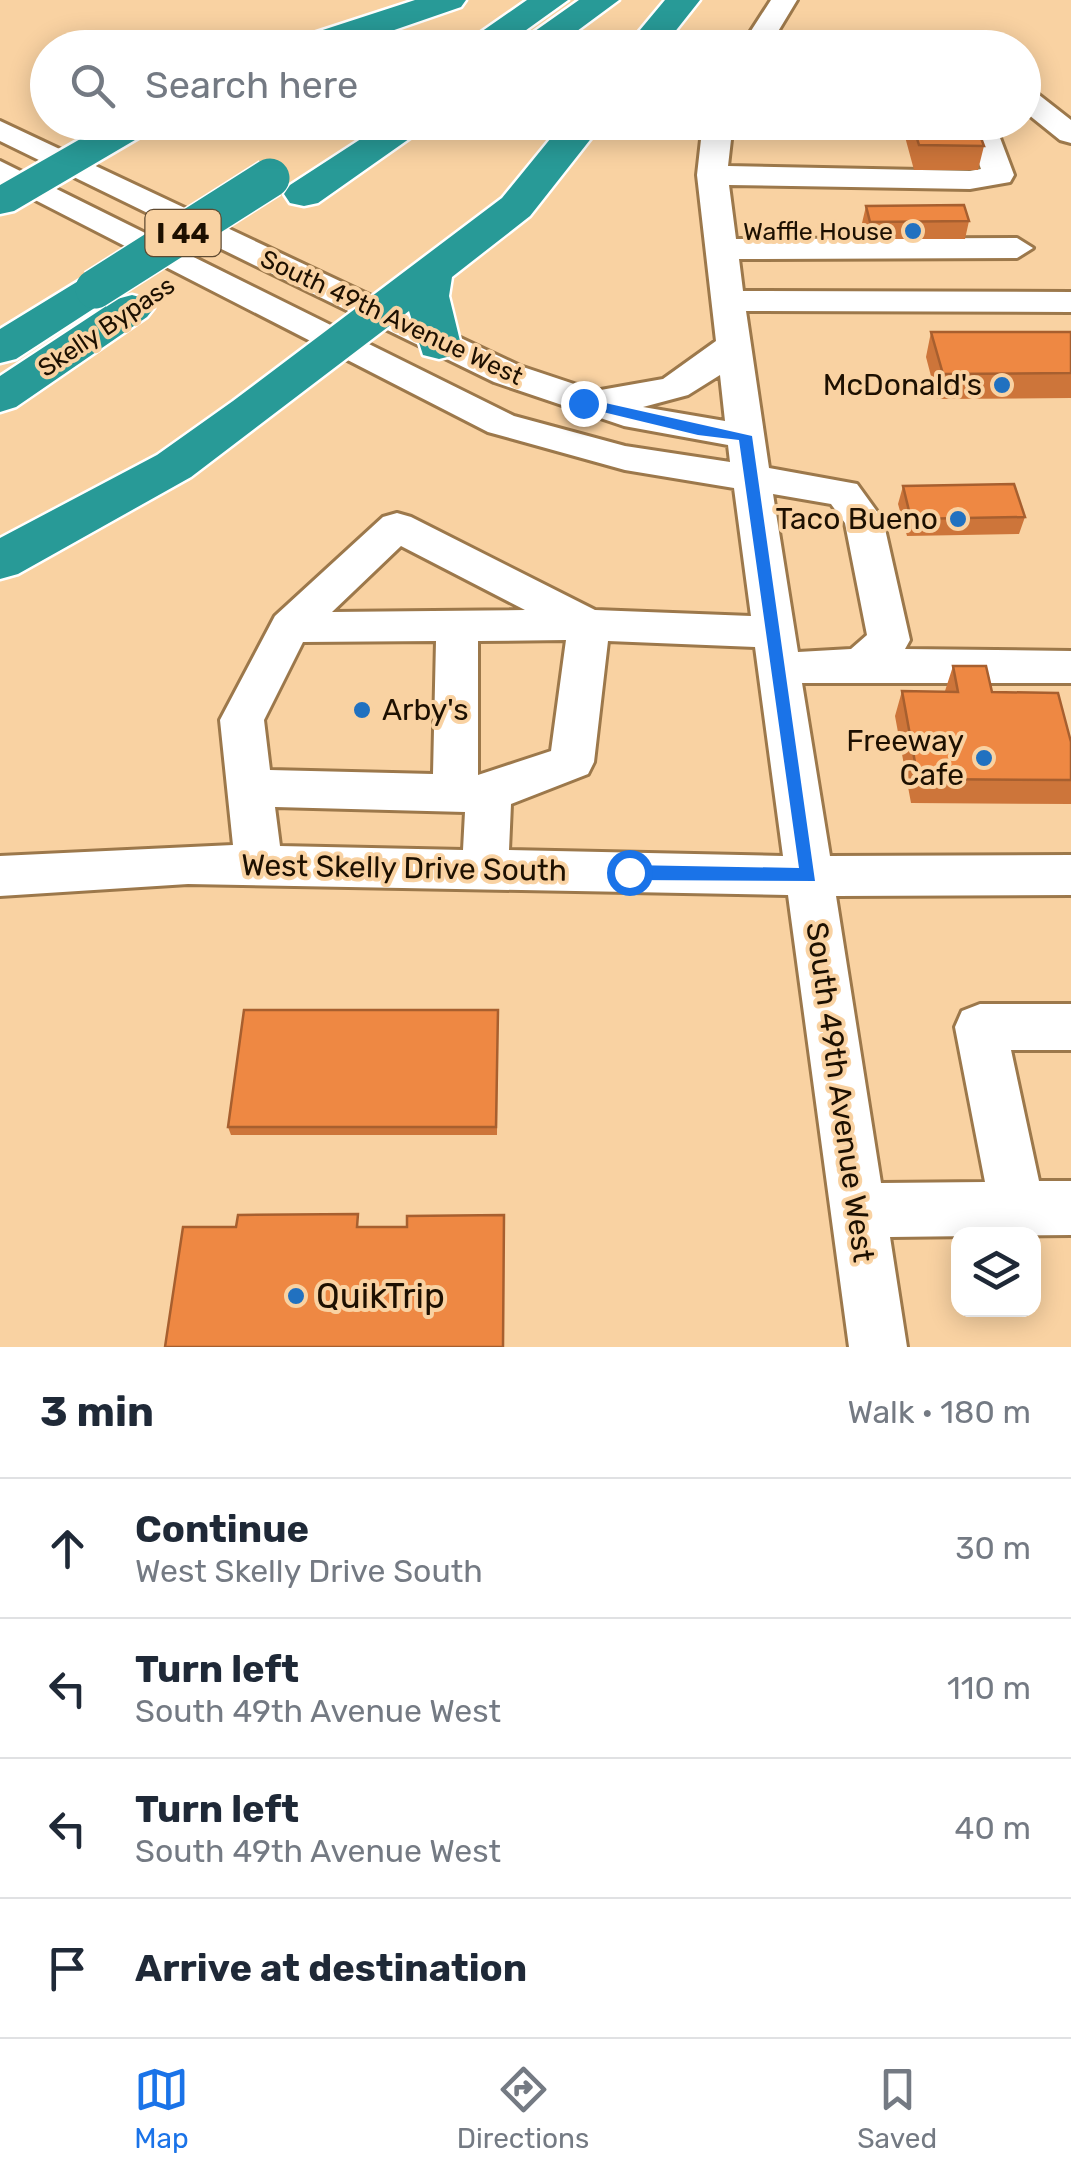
<!DOCTYPE html>
<html lang="en">
<head>
<meta charset="utf-8">
<style>
  body { margin:0; font-family:Rubik,sans-serif; background:#f6f6f7; color:#1f2937 }
  .controls { position:absolute; right:30px; bottom:30px; display:grid; overflow:hidden; border-radius:20px; box-shadow:0 5px 25px #0003 }
  .controls button { width:90px; height:90px; display:grid; place-items:center; padding:0; border:0; border-bottom:2px solid #e0e1e3; background:#fff; color:#1f2937; font:50px sans-serif }
  .stop { position:absolute; width:30px; height:30px; margin:-22px; border:8px solid #1a73e8; border-radius:50%; background:#fff }
  .stop.end { background:#1a73e8; border-color:#fff; box-shadow:0 2px 10px #0008 }
  .list { margin:0; padding:0; list-style:none }
  h2 { display:flex; justify-content:space-between; align-items:center; height:130px; margin:0; padding:0 40px; font-size:42px }
  h2 small { font-size:32px; font-weight:400; color:#747a83 }
  .list li { display:grid; grid-template-columns:65px 1fr auto; gap:30px; align-items:center; box-sizing:border-box; height:140px; padding:0 40px; border-top:2px solid #e0e1e3 }
  .list b { display:block; font-size:38px; white-space:nowrap }
  .list p { margin:0; font-size:32px; white-space:nowrap; color:#747a83 }
  .list em { font-size:32px; font-style:normal; color:#747a83 }
  .icon { flex:none; width:55px; height:55px; fill:none; stroke:currentColor; stroke-width:2; stroke-linecap:round; stroke-linejoin:round }
  .map { position:relative; flex:none; width:1071px; height:1347px; overflow:hidden }
  .search { position:absolute; background:#fff; box-shadow:0 5px 25px #0003; left:30px; right:30px; top:30px; height:110px; display:flex; align-items:center; gap:25px; box-sizing:border-box; padding:0 35px; border-radius:55px; color:#747a83; font-size:38px }
  .sheet { height:690px; background:#fff }
  nav { display:flex; justify-content:space-around; align-items:center; box-sizing:border-box; height:140px; border-top:2px solid #e0e1e3; background:#fff; font-size:28px; color:#747a83 }
  nav a { display:grid; justify-items:center; gap:5px }
  nav .on { color:#1a73e8 }
  .map>svg:first-child { display:block }
  .lines { fill:none; stroke-linecap:round; stroke-linejoin:round }
  .minor-casing { stroke:#9c784b; stroke-width:6 }
  .highway-casing { stroke:#fff; stroke-width:5 }
  .minor { fill:#fff; fill-rule:evenodd }
  .highway { fill:#289a97; fill-rule:evenodd }
  .highway-bridge-casing { stroke:#fff; stroke-width:42; stroke-linecap:butt }
  .highway-bridge { stroke:#289a97; stroke-width:39 }
  .wall { fill:#cd753a }
  .building { fill:#ee8843; stroke:#a75f2f; stroke-width:2.5 }
  .route { fill:#1a73e8 }
  .poi-dot { fill:#2171c0; stroke:#f9d2a2; stroke-width:4 }
  .labels { text-anchor:middle; stroke-width:8; stroke-linejoin:round; paint-order:stroke }
  .far-poi-label { font-size:25px; fill:#1d1001; stroke:#f9d2a2; text-anchor:end }
  .far-street-label { font-size:25px; fill:#1d1001; stroke:#f9d2a2 }
  .shield { fill:#f9d2a2; stroke:#5f4a31; stroke-width:2.5 }
  .shield-label { font-size:28px; font-weight:bold; fill:#1d1001 }
  .poi-label { font-size:30px; fill:#1d1001; stroke:#f9d2a2; text-anchor:end }
  .street-label { font-size:30px; fill:#1d1001; stroke:#f9d2a2 }
  .near-poi-label { font-size:35px; fill:#1d1001; stroke:#f9d2a2; text-anchor:start }
</style>
</head>
<body>
<div class="map">
<svg width="1071" height="1347" viewBox="0 0 1071 1347">
  <rect width="100%" height="100%" fill="#f9d2a2"/>
  <g class="lines">
    <defs>
      <path id="minor" d="M771 0H797L768 48H740Z
        M1024 88 1034 91 1071 120V143L1060 140 1024 111Z
        M0 121 520 366 595 391 663 379 716 341 697 175 703 122H733L728 166 970 171 981 169 964 122H994L1014 175 1010 182 970 189 729 185 736 239 1017 238 1033 248 1017 258 739 259 743 291 1071 292V312L746 311 769 468 857 484 883 520 910 640 905 649 1071 651V683H802L830 856 1071 855V895L836 896 881 1183 985 1182 955 1027 962 1011 980 1004H1071V1050H1011L1039 1181H1071V1235L890 1237 907 1347H849L788 895 188 884 0 896V856L233 845 220 720 275 616 383 517 397 513 411 517 595 610 751 616 734 488 625 470 488 432 0 182V161L514 416 625 446 730 462 728 445 624 426 494 382 0 141ZM720 375 725 421 643 407 688 395ZM773 494 831 504 845 523 867 635 851 649 798 652ZM401 546 525 610 332 612ZM566 640 551 751 478 775V641ZM436 641 433 774 270 770 264 720 303 642ZM608 641 755 647 783 856 509 850 511 804 588 774 594 762ZM275 807 465 812 463 850 280 846Z"/>
      <path id="highway" d="M415 0H466L461 7 342 48H287L292 40Z
        M527 0H568L501 48H458Z
        M579 0H619L554 48H511Z
        M665 0H700L662 48H625Z
        M110 122H158L152 130 14 211 0 214V185Z
        M387 122H433L318 203 304 206 290 203 284 194 290 185Z
        M564 122H604L530 216 452 277 449 296 461 345 455 355 439 359 423 355 409 311 191 477 18 574 0 579V538L157 455 233 401 502 198Z
        M95 276 110 280 117 289 110 298 16 359 0 363V329L80 280Z
        M132 295 147 299 154 308 147 317 16 407 0 412V376L117 299Z"/>
    </defs>
    <use href="#minor" class="minor-casing"/>
    <use href="#highway" class="highway-casing"/>
    <use href="#minor" class="minor"/>
    <use href="#highway" class="highway"/>
    <defs>
      <path id="highway-bridge" d="M95 289 270 178"/>
    </defs>
    <use href="#highway-bridge" class="highway-bridge-casing"/>
    <use href="#highway-bridge" class="highway-bridge"/>
  </g>
  <path class="wall" d="M901 122H975L984 146 978 170H914Z
    M866 206 969 221 965 239H866L862 223Z
    M931 332H1071V398L937 399 926 357Z
    M903 486 1025 517 1019 534 907 536 898 504Z
    M953 666 1071 742V804L911 803 895 716 902 691H945Z
    M498 1010 497 1135H231L228 1127Z"/>
  <path class="building" d="M912 122H975L984 146 919 145Z
    M964 205 969 221 870 222 866 206Z
    M931 332H1071V373L943 374Z
    M1014 484 1025 517 911 519 903 486Z
    M953 666H986L992 692 1058 693 1071 742V780L918 779 902 691 958 692Z
    M244 1010H498L496 1127H228Z
    M358 1214 357 1227H407V1216L504 1215 503 1347H165L183 1227H236L238 1215Z"/>
  <path class="route" d="M583 398 752 436 815 881 629 880 620 872 629 865 799 868 739 440 698 435 578 406Z"/>
  <g class="poi-dot">
    <circle cx="913" cy="231" r="10"/>
    <circle cx="1002" cy="385" r="10"/>
    <circle cx="958" cy="519" r="10"/>
    <circle cx="362" cy="710" r="10"/>
    <circle cx="984" cy="758" r="10"/>
    <circle cx="296" cy="1296" r="10"/>
  </g>
  <g class="labels">
    <g class="far-poi-label">
      <text x="893" y="240">Waffle House</text>
    </g>
    <g class="far-street-label">
      <text transform="translate(392 317) rotate(25)" y="9">South 49th Avenue West</text>
      <text transform="translate(106 326) rotate(-34)" y="9">Skelly Bypass</text>
    </g>
    <rect class="shield" x="145.5" y="210" width="75" height="46" rx="8"/>
    <g class="shield-label">
      <text x="183" y="243">I 44</text>
    </g>
    <g class="poi-label">
      <text x="982" y="395">McDonald's</text>
      <text x="938" y="529">Taco Bueno</text>
      <text x="382" y="720" text-anchor="start">Arby's</text>
      <text x="964" y="751">Freeway<tspan x="964" dy="34">Cafe</tspan></text>
    </g>
    <g class="street-label">
      <text transform="translate(404 868) rotate(1)" y="10">West Skelly Drive South</text>
      <text transform="translate(840 1092) rotate(82)" y="10">South 49th Avenue West</text>
    </g>
    <g class="near-poi-label">
      <text x="316" y="1308">QuikTrip</text>
    </g>
  </g>
</svg>
<div class="controls">
<button><svg class="icon" aria-label="layers" viewBox="0 0 24 24"><path d="M12 4l9 5-9 5-9-5zM3 14l9 5 9-5"/></svg></button>
</div>
<div class="stop" style="left:629px;top:872px"></div>
<div class="stop end" style="left:583px;top:403px"></div>
<div class="search"><svg class="icon" aria-label="search" viewBox="0 0 24 24"><circle cx="10" cy="10" r="6"/><path d="M15 15l6 6"/></svg>Search here</div>
</div>
<section class="sheet">
<h2>3 min<small>Walk · 180 m</small></h2>
<ul class="list">
<li><svg class="icon" aria-label="ahead" viewBox="0 0 24 24"><path d="M12 20V5M6 11l6-6 6 6"/></svg><div><b>Continue</b><p>West Skelly Drive South</p></div><em>30 m</em></li>
<li><svg class="icon" aria-label="left" viewBox="0 0 24 24"><path d="M17 20v-9H6M10 6l-5 5 5 5"/></svg><div><b>Turn left</b><p>South 49th Avenue West</p></div><em>110 m</em></li>
<li><svg class="icon" aria-label="left" viewBox="0 0 24 24"><path d="M17 20v-9H6M10 6l-5 5 5 5"/></svg><div><b>Turn left</b><p>South 49th Avenue West</p></div><em>40 m</em></li>
<li><svg class="icon" aria-label="arrive" viewBox="0 0 24 24"><path d="M6 21V4h12l-3 4 3 4H6"/></svg><div><b>Arrive at destination</b></div></li>
</ul>
</section>
<nav>
<a class="on"><svg class="icon" aria-label="map" viewBox="0 0 24 24"><path d="M3 6l6-2 6 2 6-2v14l-6 2-6-2-6 2zM9 4v14M15 6v14"/></svg>Map</a>
<a><svg class="icon" aria-label="directions" viewBox="0 0 24 24"><path d="M12 3l9 9-9 9-9-9zM9 14v-3h6M13 9l2 2-2 2"/></svg>Directions</a>
<a><svg class="icon" aria-label="saved" viewBox="0 0 24 24"><path d="M7 4h10v16l-5-4-5 4z"/></svg>Saved</a>
</nav>
</body>
</html>
